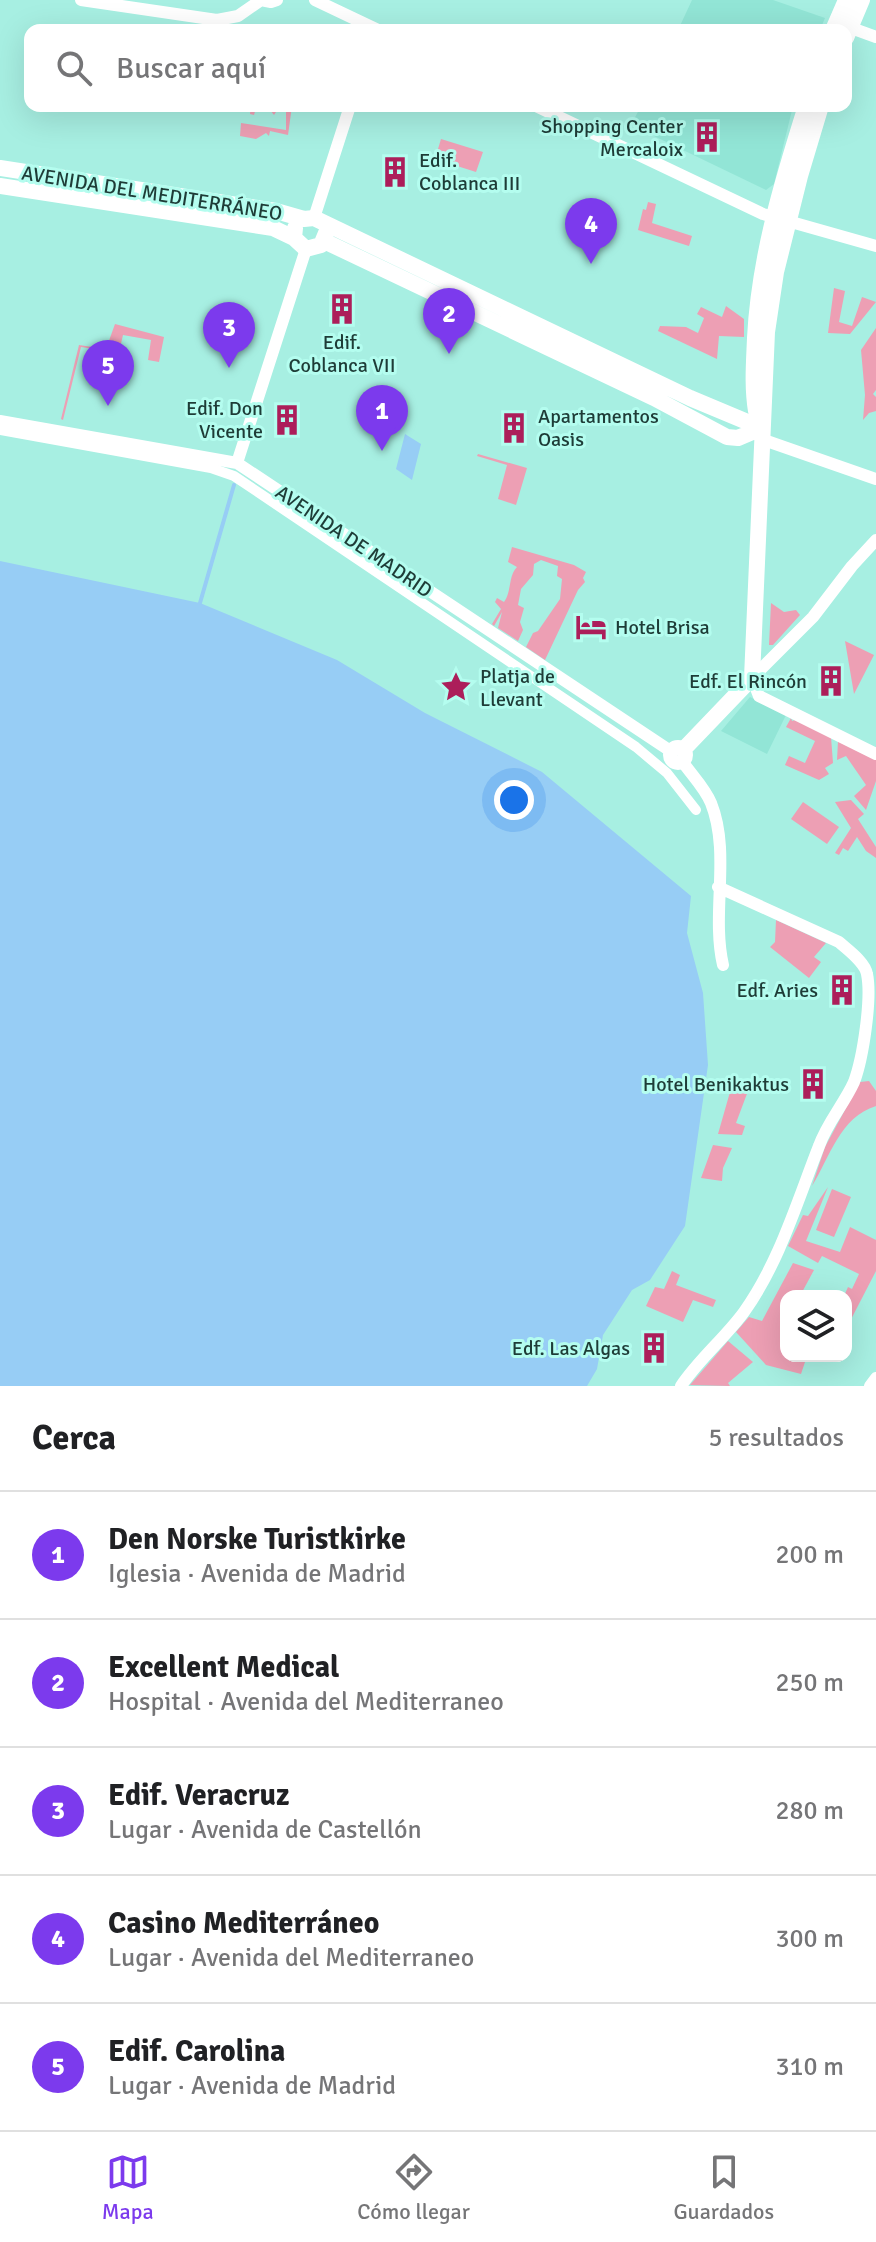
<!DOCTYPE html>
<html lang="es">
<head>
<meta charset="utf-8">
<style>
  body { margin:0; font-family:Signika,sans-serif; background:#f6f6f6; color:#202124 }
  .controls { position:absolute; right:24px; bottom:24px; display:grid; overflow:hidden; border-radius:16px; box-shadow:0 8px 32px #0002 }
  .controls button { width:72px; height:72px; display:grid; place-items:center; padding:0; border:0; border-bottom:2px solid #e0e0e0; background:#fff; color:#202124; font:40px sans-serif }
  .you { position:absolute; left:514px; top:800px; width:28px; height:28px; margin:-20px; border:6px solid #fff; border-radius:50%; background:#1a73e8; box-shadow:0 0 0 12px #1a73e833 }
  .badge { display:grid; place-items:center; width:52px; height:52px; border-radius:50%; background:#7c3aed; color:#fff; font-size:26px; font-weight:700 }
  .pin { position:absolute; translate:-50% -66px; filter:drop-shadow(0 2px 4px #0008) }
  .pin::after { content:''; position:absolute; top:42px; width:28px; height:24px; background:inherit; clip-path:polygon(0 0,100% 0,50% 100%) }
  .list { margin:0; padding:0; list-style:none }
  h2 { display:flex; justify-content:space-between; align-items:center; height:104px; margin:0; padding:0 32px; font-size:34px }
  h2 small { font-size:26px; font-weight:400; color:#757577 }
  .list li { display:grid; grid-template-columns:52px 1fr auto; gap:24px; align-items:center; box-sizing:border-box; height:128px; padding:0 32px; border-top:2px solid #e0e0e0 }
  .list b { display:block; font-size:30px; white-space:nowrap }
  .list p { margin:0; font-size:26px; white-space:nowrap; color:#757577 }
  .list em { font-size:26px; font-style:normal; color:#757577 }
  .icon { flex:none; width:44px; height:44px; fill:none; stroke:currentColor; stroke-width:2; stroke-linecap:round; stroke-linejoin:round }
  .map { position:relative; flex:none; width:876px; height:1386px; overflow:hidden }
  .search { position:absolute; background:#fff; box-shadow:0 8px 32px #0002; left:24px; right:24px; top:24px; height:88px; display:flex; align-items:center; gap:20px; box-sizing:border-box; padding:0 28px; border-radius:16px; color:#757577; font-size:30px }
  .sheet { height:744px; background:#fff }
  nav { display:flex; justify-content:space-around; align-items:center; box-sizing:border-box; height:112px; border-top:2px solid #e0e0e0; background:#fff; font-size:22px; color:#757577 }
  nav a { display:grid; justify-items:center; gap:4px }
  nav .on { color:#7c3aed }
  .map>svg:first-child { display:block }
  .built { fill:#92e5d6 }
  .green { fill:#ed9fb4 }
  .water { fill:#97cdf5 }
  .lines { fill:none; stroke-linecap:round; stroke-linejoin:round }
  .stream { stroke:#97cdf5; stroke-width:4 }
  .pedestrian { stroke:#fff; stroke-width:10 }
  .minor { stroke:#fff; stroke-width:12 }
  .tertiary { stroke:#fff; stroke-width:16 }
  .labels { text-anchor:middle; stroke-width:6; stroke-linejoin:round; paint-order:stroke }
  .poi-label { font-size:20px; fill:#1e3c37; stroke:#b4fdef; text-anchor:end }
  .street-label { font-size:20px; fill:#1e3c37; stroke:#b4fdef }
</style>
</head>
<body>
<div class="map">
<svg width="876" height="1386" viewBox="0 0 876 1386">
  <rect width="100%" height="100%" fill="#a7efe2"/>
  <path class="built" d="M692 0H773L825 18 820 30H678Z
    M641 106H793L774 184 766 190 631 125Z
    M750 697 786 715 767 754 721 731Z"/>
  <path class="green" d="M251 106H292L288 135 270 131 269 136 266 133 256 139 240 136 241 123 286 130V110L278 109 274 115 270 110 256 108 254 115 250 114Z
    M441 139 483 152 476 172 435 159Z
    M648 202 656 204 652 223 692 236 689 246 638 230 643 209 646 210Z
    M834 288 845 291 839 322 852 326 862 297 876 302 850 334 828 333Z
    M726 306 744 319V337L719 336 717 359 658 331 660 326 686 327 698 333 704 318 697 314 701 307 722 317Z
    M115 324 164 337 159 362 148 360 151 340 123 335 120 348 116 347 114 352 81 347 63 420 61 419 79 345 106 349Z
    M876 328V390L873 394 876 397V411L869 413 863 420 865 395 861 350Z
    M478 454 527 468 516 505 498 499 507 465 477 456Z
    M512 547 574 565 586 572 583 578 585 582 578 590 545 660 526 647 533 633 538 631 560 599 562 579 557 576 558 566 541 560 534 564 533 575 521 589 518 605 524 608 520 622 523 630 518 641 498 628 502 612 494 626 492 624 501 609 495 602 497 598 504 602C512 591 508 576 517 567L508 562Z
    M771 603 784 612 796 610 800 615 773 645H769Z
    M845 641 874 655 854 694Z
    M791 718 792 721 795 720 831 737 833 763 825 768 829 774 819 780 785 765 789 756 805 763 815 741 786 727Z
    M838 741 876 759V781L866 810 854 796 866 785 846 756 837 760Z
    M851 800 864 814 858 819 876 847V858L866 851 857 837 848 851 843 848 839 855 835 853 851 828 835 802Z
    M803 802 839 827 827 844 791 819Z
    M776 920 826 943 814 957 821 962 809 978 770 947 775 942Z
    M734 1078 748 1091 736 1123 745 1126 742 1135 718 1134Z
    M869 1081 876 1091V1106C840 1117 830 1157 812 1186L825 1147 860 1082Z
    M713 1145 732 1148 723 1168 722 1181 701 1178Z
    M828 1187 806 1241 840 1252 850 1227 876 1240V1271L846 1329V1296H844L848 1287 852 1289 859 1274 822 1256 818 1263 788 1246 803 1215 808 1216Z
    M832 1189 851 1197 834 1237 816 1230Z
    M793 1263 814 1270 800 1296H786V1322L783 1327 786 1329V1356H807L801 1374 766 1365 736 1332 749 1317 762 1321Z
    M672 1271 680 1275 676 1285 716 1300 713 1307 693 1300 683 1322 646 1306 655 1287 664 1289Z
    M728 1341 753 1362 728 1383 730 1386 690 1385Z"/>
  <path class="water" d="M405 434 421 444 412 480 396 469Z
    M0 561 200 603 337 660 425 713 542 772 691 896 687 933 703 993 708 1065 685 1226 650 1280 632 1290 603 1335 597 1369 587 1386H0Z"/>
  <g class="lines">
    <path class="stream" d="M200 603 234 485"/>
    <path class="pedestrian" d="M0 430 211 468 234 476 636 747 667 773 696 810"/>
    <path class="minor" d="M81 0 217 20 238 16 261 0
      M261 0 271 2 277 0
      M315 0 378 30
      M843 25 876 37
      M536 106 763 214 876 246
      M314 218 350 106
      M0 421 237 463 672 752
      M761 439 876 479
      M237 463 306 249
      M876 540 852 566 813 617 752 678 759 696 876 754
      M682 761C691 774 705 788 711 803 731 853 711 913 723 965
      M681 1386C699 1359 725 1338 744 1312 779 1263 797 1202 819 1146 827 1123 844 1104 854 1082 863 1058 872 999 867 974 865 962 848 950 839 942L718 887
      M870 1386 876 1378"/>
    <path class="tertiary" d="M833 30 846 0
      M846 38 862 0
      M0 168 276 211 304 219 314 218 690 398 762 428
      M0 186 273 228 294 238
      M295 228 294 238 306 249 321 245 326 233
      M324 241 654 398 727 437 738 438 762 428
      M756 411C752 386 754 363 755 338 759 258 782 182 806 106
      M671 755a7 7 0 1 1 14 0a7 7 0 1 1-14 0Z
      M683 750 752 678 767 332 776 272 800 176 821 106"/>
  </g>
  <defs>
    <symbol id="building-bare" viewBox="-9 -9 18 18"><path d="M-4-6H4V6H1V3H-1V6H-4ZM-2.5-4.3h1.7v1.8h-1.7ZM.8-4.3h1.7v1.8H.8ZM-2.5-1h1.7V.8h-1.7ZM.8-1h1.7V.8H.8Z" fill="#ac1e5a" stroke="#b4fdef" stroke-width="2.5" paint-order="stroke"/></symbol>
    <symbol id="hotel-bare" viewBox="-9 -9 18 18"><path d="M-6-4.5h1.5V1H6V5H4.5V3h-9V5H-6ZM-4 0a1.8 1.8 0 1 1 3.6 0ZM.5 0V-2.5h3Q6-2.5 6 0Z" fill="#ac1e5a" stroke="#b4fdef" stroke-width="2.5" paint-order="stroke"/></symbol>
    <symbol id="sight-bare" viewBox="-9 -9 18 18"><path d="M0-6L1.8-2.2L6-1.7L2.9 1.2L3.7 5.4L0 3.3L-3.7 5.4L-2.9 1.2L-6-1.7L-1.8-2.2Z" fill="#ac1e5a" stroke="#b4fdef" stroke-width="2.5" paint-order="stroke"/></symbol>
  </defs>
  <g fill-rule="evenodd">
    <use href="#building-bare" x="685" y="115" width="44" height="44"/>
    <use href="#building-bare" x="373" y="150" width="44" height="44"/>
    <use href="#building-bare" x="320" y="287" width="44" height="44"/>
    <use href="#building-bare" x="265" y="398" width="44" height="44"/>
    <use href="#building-bare" x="492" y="406" width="44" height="44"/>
    <use href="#hotel-bare" x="569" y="605" width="44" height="44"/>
    <use href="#building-bare" x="809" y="659" width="44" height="44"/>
    <use href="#sight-bare" x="434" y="665" width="44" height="44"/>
    <use href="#building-bare" x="820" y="968" width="44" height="44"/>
    <use href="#building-bare" x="791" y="1062" width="44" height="44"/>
    <use href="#building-bare" x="632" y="1326" width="44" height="44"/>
  </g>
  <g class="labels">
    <g class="poi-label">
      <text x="683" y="133">Shopping Center<tspan x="683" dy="23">Mercaloix</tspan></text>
      <text x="419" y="167" text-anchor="start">Edif.<tspan x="419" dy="23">Coblanca III</tspan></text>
      <text x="342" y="349" text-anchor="middle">Edif.<tspan x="342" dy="23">Coblanca VII</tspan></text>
      <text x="263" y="415">Edif. Don<tspan x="263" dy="23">Vicente</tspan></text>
      <text x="538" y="423" text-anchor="start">Apartamentos<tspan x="538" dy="23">Oasis</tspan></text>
      <text x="615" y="634" text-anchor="start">Hotel Brisa</text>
      <text x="480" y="683" text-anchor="start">Platja de<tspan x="480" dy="23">Llevant</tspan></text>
      <text x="807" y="688">Edf. El Rincón</text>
      <text x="818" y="997">Edf. Aries</text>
      <text x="789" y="1091">Hotel Benikaktus</text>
      <text x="630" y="1355">Edf. Las Algas</text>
    </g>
    <g class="street-label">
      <text transform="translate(152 193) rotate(9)" y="7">AVENIDA DEL MEDITERRÁNEO</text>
      <text transform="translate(354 541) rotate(34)" y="7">AVENIDA DE MADRID</text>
    </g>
  </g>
</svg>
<div class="controls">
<button><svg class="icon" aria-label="layers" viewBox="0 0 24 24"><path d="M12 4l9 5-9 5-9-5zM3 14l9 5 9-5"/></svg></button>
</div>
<div class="you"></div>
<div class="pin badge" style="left:382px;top:451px">1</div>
<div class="pin badge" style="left:449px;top:354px">2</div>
<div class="pin badge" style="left:229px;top:368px">3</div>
<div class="pin badge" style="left:591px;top:264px">4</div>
<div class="pin badge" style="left:108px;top:406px">5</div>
<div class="search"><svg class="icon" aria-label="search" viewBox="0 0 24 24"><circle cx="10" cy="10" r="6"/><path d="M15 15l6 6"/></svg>Buscar aquí</div>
</div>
<section class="sheet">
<h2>Cerca<small>5 resultados</small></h2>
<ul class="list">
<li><span class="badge">1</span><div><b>Den Norske Turistkirke</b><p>Iglesia · Avenida de Madrid</p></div><em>200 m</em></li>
<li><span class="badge">2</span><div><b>Excellent Medical</b><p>Hospital · Avenida del Mediterraneo</p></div><em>250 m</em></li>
<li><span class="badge">3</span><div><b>Edif. Veracruz</b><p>Lugar · Avenida de Castellón</p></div><em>280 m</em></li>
<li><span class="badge">4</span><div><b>Casino Mediterráneo</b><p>Lugar · Avenida del Mediterraneo</p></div><em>300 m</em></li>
<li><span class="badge">5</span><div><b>Edif. Carolina</b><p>Lugar · Avenida de Madrid</p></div><em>310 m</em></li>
</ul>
</section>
<nav>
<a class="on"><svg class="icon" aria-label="map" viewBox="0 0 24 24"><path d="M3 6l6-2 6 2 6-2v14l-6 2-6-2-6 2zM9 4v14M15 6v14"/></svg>Mapa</a>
<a><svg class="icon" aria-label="directions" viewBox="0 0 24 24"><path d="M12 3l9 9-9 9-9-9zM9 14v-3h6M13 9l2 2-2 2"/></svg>Cómo llegar</a>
<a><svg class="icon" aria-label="saved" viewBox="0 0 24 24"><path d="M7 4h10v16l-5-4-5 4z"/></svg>Guardados</a>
</nav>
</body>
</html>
